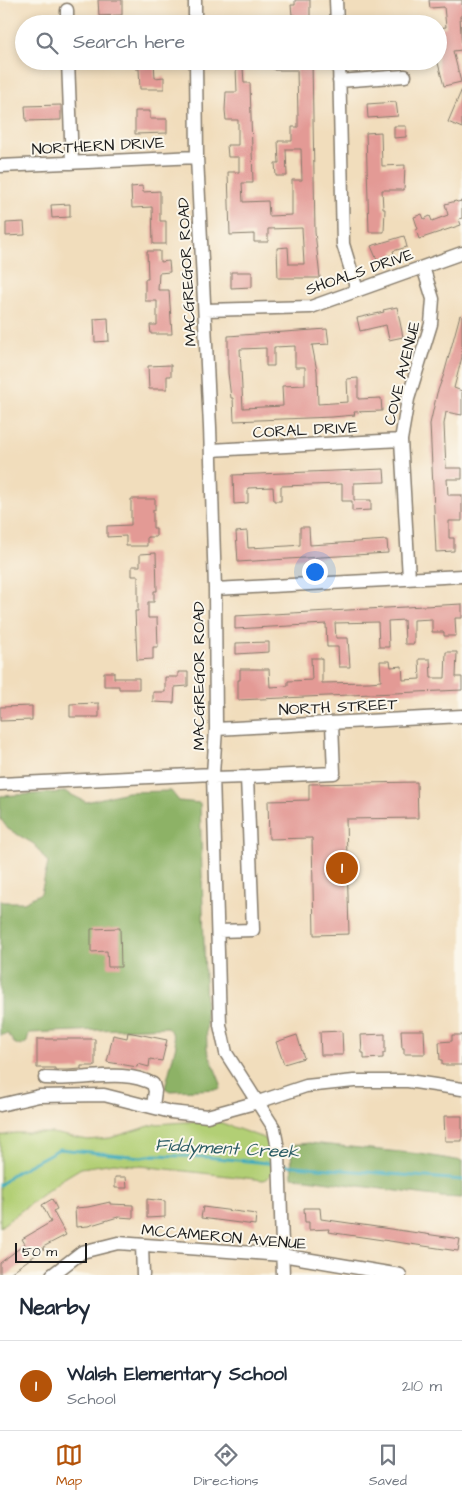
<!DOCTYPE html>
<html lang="en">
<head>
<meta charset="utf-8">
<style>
  body { margin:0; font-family:"Architects Daughter",sans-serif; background:#f2f2f3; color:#1f2937 }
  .scale { position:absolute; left:15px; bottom:12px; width:72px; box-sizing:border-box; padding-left:5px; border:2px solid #1c1c1c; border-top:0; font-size:14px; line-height:18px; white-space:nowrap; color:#1c1c1c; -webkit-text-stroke:4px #fbf7ec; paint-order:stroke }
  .you { position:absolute; left:314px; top:571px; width:18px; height:18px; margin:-12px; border:4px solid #fff; border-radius:50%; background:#1a73e8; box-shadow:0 0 0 8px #1a73e833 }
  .badge { display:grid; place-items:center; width:32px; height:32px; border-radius:50%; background:#b45309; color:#fff; font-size:16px; font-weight:700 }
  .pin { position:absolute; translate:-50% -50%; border:2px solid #fff; box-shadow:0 1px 5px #0006 }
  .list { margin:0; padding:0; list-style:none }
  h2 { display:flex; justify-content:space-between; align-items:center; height:65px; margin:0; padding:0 20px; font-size:21px }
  h2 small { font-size:16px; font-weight:400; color:#747a83 }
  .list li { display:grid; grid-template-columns:32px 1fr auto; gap:15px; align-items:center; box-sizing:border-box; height:90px; padding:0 20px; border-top:1px solid #e0e1e3 }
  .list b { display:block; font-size:19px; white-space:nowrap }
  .list p { margin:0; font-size:16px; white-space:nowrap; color:#747a83 }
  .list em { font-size:16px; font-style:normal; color:#747a83 }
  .icon { flex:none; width:28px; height:28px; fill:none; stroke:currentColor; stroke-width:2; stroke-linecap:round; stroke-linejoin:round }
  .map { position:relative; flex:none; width:462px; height:1275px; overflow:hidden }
  .search { position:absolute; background:#fff; box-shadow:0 2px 8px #0003; left:15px; right:15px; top:15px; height:55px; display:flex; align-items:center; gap:12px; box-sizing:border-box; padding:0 18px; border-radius:28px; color:#747a83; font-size:19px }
  .sheet { height:155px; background:#fff }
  nav { display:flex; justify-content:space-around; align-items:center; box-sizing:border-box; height:70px; border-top:1px solid #e0e1e3; background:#fff; font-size:14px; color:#747a83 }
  nav a { display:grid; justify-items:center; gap:2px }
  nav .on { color:#b45309 }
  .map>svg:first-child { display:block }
  .green { fill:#b2cf75; stroke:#677648 }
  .forest { fill:#8db266; stroke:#546741 }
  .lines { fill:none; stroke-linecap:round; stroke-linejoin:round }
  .stream { stroke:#3dabbc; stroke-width:3 }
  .building { fill:#e39a95; fill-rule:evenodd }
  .minor-casing { stroke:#867c6c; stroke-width:15 }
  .minor { stroke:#fff; stroke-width:12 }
  .labels { text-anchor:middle; stroke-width:4; stroke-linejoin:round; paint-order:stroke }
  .street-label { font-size:16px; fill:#1c1c1c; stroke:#fbf7ec }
  .water-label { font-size:18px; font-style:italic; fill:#2b5c64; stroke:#fbf7ec }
</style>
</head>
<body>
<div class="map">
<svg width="462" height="1275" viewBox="0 0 462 1275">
  <rect width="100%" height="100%" fill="#fbf7ec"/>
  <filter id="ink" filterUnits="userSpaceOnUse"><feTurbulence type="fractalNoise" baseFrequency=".02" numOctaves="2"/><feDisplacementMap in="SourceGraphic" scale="10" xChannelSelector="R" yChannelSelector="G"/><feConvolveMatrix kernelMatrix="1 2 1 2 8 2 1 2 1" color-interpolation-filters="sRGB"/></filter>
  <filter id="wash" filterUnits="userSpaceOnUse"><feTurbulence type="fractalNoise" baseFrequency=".0096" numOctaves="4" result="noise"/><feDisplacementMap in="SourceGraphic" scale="20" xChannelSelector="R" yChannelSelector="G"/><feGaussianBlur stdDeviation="1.12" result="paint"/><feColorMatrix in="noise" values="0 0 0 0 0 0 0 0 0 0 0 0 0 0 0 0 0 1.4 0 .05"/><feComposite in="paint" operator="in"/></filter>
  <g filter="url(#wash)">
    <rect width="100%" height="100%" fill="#f1ddbc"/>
    <path class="green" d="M185 1122H219L266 1139 271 1153 272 1174 264 1180 114 1163 81 1168 61 1180 0 1227V1136L15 1133H52L88 1140 110 1138 156 1124Z"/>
    <path class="forest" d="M171 791 179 801 200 803 207 1049 221 1084 220 1089 170 1091 165 1088 176 1045 172 1033 167 1027 29 1033 27 1042 21 1046 14 1043 8 1034 0 1035V900L3 902H24L41 893 48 863 34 844 8 829 0 818V796L66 792 86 802 127 792Z
      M310 1143 420 1154 462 1161V1198L442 1197 292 1177 291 1145Z"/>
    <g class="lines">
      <path class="stream" d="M283 1165 462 1180
        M0 1185 11 1175 59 1149 141 1157 155 1155 206 1157 277 1164"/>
    </g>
    <g id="blocks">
      <path class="building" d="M98 0H122V15L99 16Z
        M295 0H310V24H296V15H292L291 5H295Z
        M429 0H462V16H460L462 50 453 51 461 82 444 86 438 63V28L446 27 444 7 430 8Z
        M136 61H154L155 78 164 77V89H140L139 69H136Z
        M225 61H249V68H243L244 83H250L253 183H242L243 202 268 201 269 216 292 215V180H302L301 149H286L287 176H276L275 163H279L278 141H292V127H298V117L297 70H274V61H312L315 232 320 278H278L277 248 288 247 289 264H304L302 228 268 229V242H254V234L230 235 228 172H239V157H228L227 145H238V120H226L225 110 226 92H237L236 68 226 69Z
        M462 89V128L448 122Z
        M396 102 398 116 368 118 367 104Z
        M61 105V120L26 121 25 106Z
        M135 111H150V119H167V133L135 134Z
        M394 126H406V137L394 138Z
        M381 132 382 166 405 165 404 190H382L383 209H385L384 232H369L366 133Z
        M142 186 143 192 160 191V221H166V244H153L152 207 132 208 131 187Z
        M456 201 457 202 462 201V218L459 219 461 225 419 239 416 230 418 229 414 217 422 214 424 219 430 216 432 221 448 215 445 204Z
        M70 204V217L52 218 51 205Z
        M24 222 25 235 6 236V223Z
        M404 236 407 247 393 251 394 254 377 260 371 246Z
        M147 251H160V262L169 261 170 272 159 273 158 290H169L172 334H151L150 325H157V301H145V279H148Z
        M231 272H252V287L231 288Z
        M397 307 403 337 389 340 386 325 360 331 357 318 384 312 383 310Z
        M460 315 462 316V357L454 388 462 391V415L446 412 444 424 446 468H462V479H447L448 495H462V521H449V538H454V551L436 552 430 424 437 393 444 374Z
        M108 318 109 341 95 342 94 319Z
        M327 329 329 344 312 345 317 371 318 404 348 402 347 379 358 378V399L381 398 382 411 354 412 355 415 332 417 234 421 233 398H231L228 373V336ZM295 346V367H305V385L282 386 283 406 243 408 240 349 266 348V366H274V347Z
        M171 365V376H167V389H149L148 366Z
        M384 469 385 482 354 483V500H371V510L352 511V501H342V484L281 486V501H274L273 487 248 488V503L234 504 233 475Z
        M131 499H155V510H153V528H156V537H147V546H126V536L107 537V526L131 525Z
        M300 527H309L310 545 387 540 388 553 238 562 236 532 247 531 248 548 288 546 300 545Z
        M156 553 157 591H154V602H148V618H157L158 647H153V659L137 660 135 611H138V576H132V566H140V554Z
        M462 604V618H455L456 636H444V632H432V619L414 620V644H405L404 620 388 621 389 647H379L378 622 335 623 336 638H348L350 667H339L338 647H327L326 624 235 629V616Z
        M269 642V652L236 654V643Z
        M446 652H457L456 677H462V690L238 700V680H240V669H269L270 687 288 686V681L312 680 311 658H322V683L369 682 381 681 380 661H390L391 667 402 666 403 680 420 679 419 659H430L431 678H445Z
        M104 672H114V678H139V689H119V686H104Z
        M178 672H188V686L175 687 174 703 153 702V692H165V677H178Z
        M99 703V717H70V704Z
        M32 706V720L0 721V707Z
        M417 782 418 818 346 819 349 934 314 935 312 838 269 839 268 801 309 800V784Z
        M120 928 121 967H108L107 951 91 952V929Z
        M401 1030H424L425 1054H404V1048H402Z
        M342 1031 343 1055H321L320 1032Z
        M128 1032 167 1040 162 1061 150 1059 149 1067 138 1064 137 1067 107 1062 113 1035 127 1038Z
        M385 1034V1053H383V1058L364 1059V1053H362L361 1035Z
        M297 1035 304 1058 284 1064 276 1042Z
        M452 1035H462V1065H442V1060H440L439 1042 452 1041Z
        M37 1039H95V1066H81V1069L68 1070H55V1068H37Z
        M444 1116H462V1141H445Z
        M115 1177H126L127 1188H115Z
        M52 1199 57 1209 53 1211 66 1235 43 1247 44 1249 7 1275H0V1263L25 1244 22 1239 51 1222 42 1205Z
        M147 1199 165 1201V1217L147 1218Z
        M110 1202V1204L133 1205V1218L118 1217 88 1226 76 1227 75 1208 88 1207Z
        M203 1207 256 1214 255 1225 201 1218Z
        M304 1208H320L321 1219 460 1239 458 1251 328 1232 329 1229 309 1230V1222H305Z"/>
    </g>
  </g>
  <g filter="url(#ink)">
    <use href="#blocks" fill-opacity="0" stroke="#867c6c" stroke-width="1"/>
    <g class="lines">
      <defs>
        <path id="minor" d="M195 0V24
          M336 0 337 24
          M67 10V24
          M68 61 72 163
          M196 61 197 157 210 427 215 589 216 729 213 774 220 1025 226 1053 274 1128 279 1154 283 1275
          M339 61 343 244 357 290
          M339 81 405 76
          M0 166 197 157
          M205 310 311 307 462 253
          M211 450 401 440
          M409 578 401 440 408 399 431 324 433 299 423 267
          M215 589 462 576
          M216 729 462 716
          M247 777 334 773 332 723
          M213 778 247 777 253 930 218 931
          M0 784 213 774
          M45 1078C54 1078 63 1079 72 1078 100 1077 128 1071 153 1084L155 1091 153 1106
          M0 1105 39 1096 104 1095 171 1112 207 1116 258 1102 306 1086 354 1081H408L462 1089
          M142 1245 143 1275
          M52 1275 82 1252 118 1243 282 1255 400 1275"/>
      </defs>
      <use href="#minor" class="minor-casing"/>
      <use href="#minor" class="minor"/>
    </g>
  </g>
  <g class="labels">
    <g class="street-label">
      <text transform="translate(98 145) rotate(-3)" y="6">NORTHERN DRIVE</text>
      <text transform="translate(359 271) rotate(-19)" y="6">SHOALS DRIVE</text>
      <text transform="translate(186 272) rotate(-93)" y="6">MACGREGOR ROAD</text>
      <text transform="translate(401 373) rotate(-76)" y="6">COVE AVENUE</text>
      <text transform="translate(305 429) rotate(-3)" y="6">CORAL DRIVE</text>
      <text transform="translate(198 676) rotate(-90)" y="6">MACGREGOR ROAD</text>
      <text transform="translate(338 706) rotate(-3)" y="6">NORTH STREET</text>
      <text transform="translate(224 1236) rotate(5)" y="6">MCCAMERON AVENUE</text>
    </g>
    <g class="water-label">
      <text transform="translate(227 1148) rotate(3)" y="6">Fiddyment Creek</text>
    </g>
  </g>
</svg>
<div class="scale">50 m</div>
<div class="you"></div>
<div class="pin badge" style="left:342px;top:868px">1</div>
<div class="search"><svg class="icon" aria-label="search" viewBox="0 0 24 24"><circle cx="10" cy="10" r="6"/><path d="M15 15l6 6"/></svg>Search here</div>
</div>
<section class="sheet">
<h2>Nearby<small></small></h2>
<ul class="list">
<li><span class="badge">1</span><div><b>Walsh Elementary School</b><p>School</p></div><em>210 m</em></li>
</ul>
</section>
<nav>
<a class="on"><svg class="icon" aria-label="map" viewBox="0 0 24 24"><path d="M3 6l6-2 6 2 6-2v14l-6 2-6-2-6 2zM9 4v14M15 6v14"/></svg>Map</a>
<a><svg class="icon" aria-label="directions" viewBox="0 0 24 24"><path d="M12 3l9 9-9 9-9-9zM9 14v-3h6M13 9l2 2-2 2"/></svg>Directions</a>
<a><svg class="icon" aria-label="saved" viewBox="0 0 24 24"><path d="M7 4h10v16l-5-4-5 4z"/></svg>Saved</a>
</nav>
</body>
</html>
